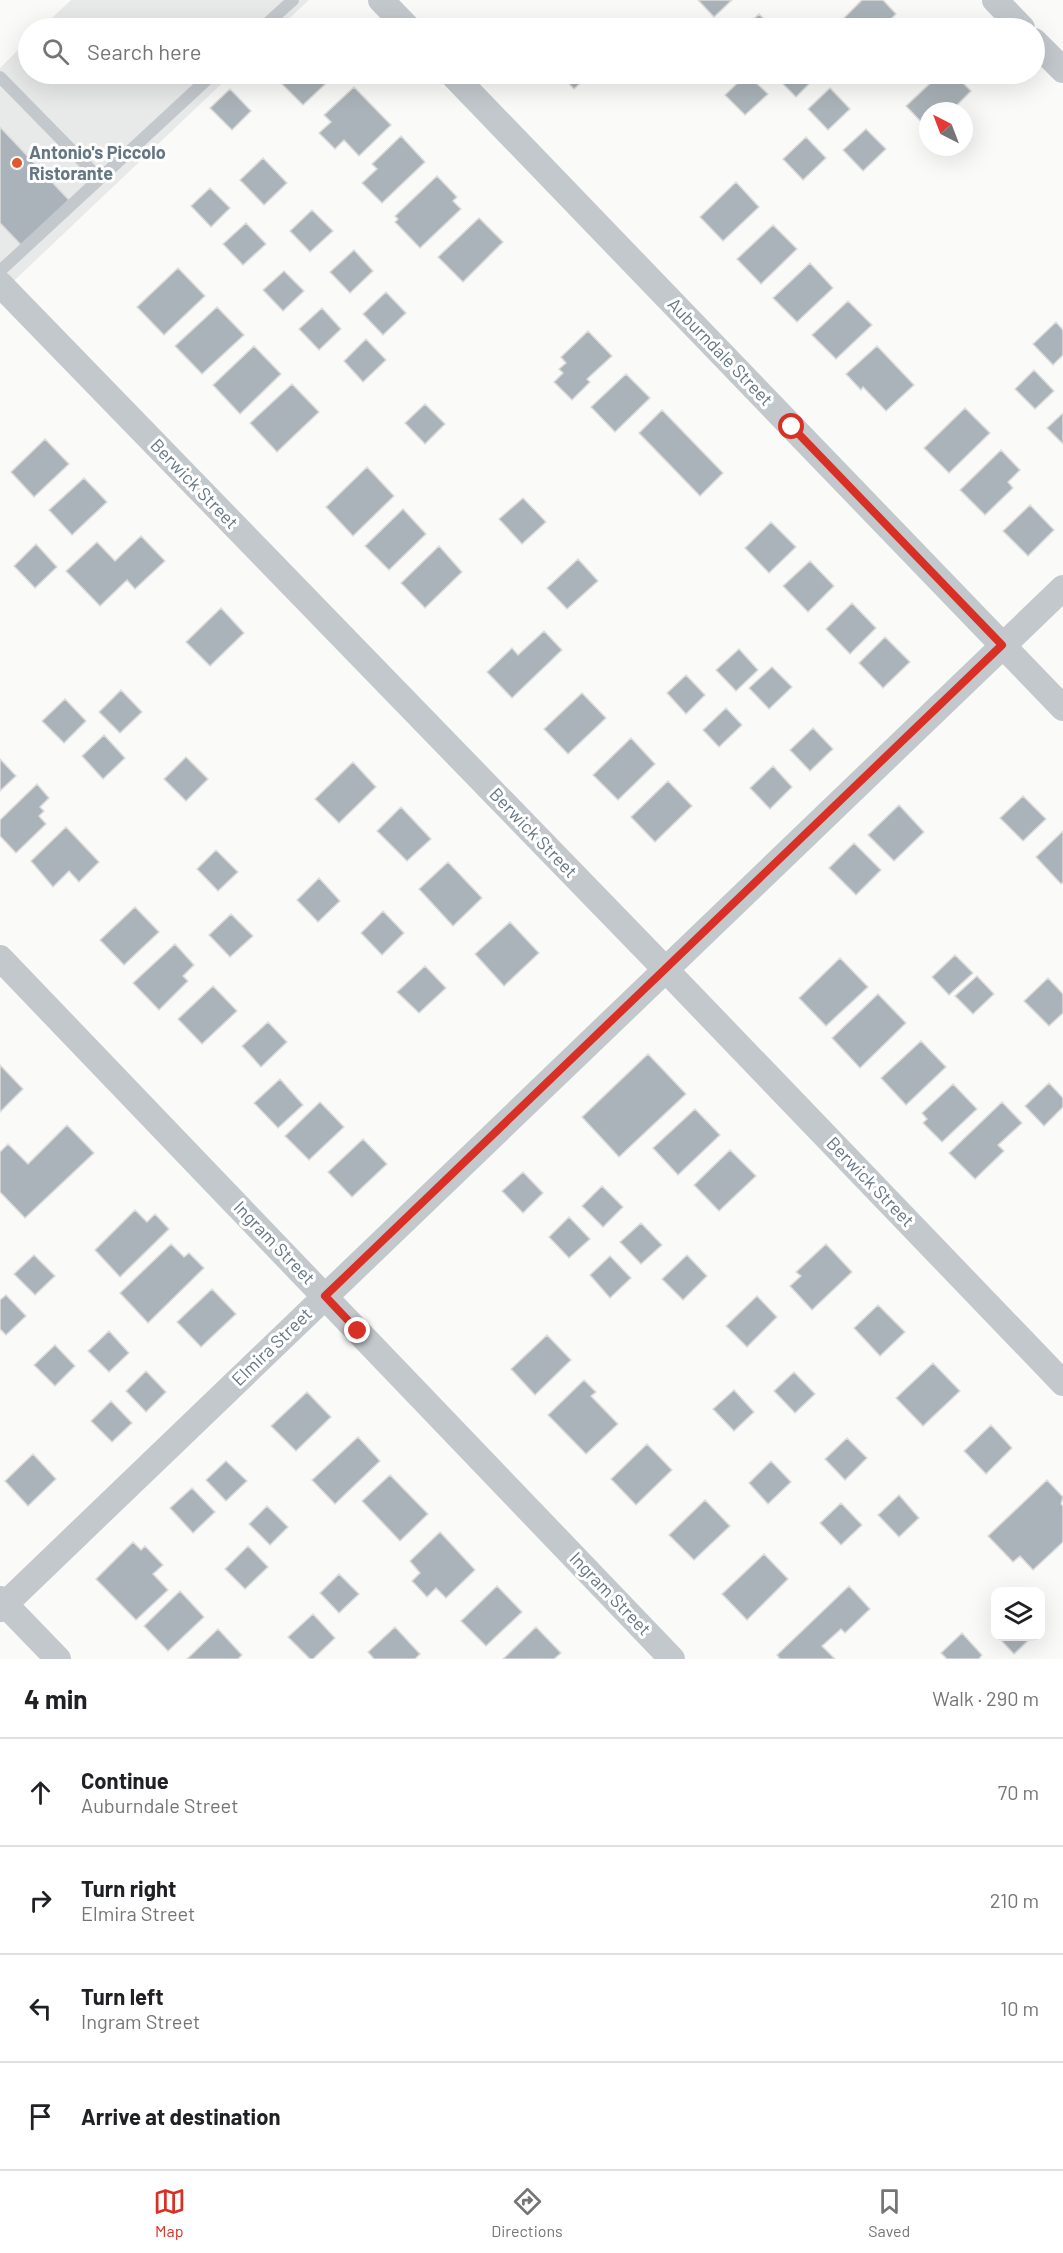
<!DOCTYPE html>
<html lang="en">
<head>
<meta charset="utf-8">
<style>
  body { margin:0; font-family:Barlow,sans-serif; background:#f6f6f6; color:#202124 }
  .controls { position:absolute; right:18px; bottom:18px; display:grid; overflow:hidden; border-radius:12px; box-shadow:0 6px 24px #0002 }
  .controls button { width:54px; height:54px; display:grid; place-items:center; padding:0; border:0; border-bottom:2px solid #e0e0e0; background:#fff; color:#202124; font:30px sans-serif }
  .compass { position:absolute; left:919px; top:102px; width:54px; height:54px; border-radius:50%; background:#fff; box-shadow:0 6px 24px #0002; rotate:318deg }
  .stop { position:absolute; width:18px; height:18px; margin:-14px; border:4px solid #d93025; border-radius:50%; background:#fff }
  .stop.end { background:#d93025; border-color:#fff; box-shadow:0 2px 6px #0008 }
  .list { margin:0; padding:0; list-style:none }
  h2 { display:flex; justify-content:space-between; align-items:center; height:78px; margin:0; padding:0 24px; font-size:26px }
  h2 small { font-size:20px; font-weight:400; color:#757577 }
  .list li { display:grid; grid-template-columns:39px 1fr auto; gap:18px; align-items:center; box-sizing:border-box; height:108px; padding:0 24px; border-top:2px solid #e0e0e0 }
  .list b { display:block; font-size:22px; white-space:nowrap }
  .list p { margin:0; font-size:20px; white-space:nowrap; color:#757577 }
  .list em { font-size:20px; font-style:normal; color:#757577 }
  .icon { flex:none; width:33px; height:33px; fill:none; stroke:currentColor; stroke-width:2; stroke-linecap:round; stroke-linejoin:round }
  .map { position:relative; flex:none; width:1063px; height:1659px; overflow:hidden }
  .search { position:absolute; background:#fff; box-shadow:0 6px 24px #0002; left:18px; right:18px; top:18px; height:66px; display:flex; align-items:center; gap:15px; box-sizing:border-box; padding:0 21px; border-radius:33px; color:#757577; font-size:22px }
  .sheet { height:510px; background:#fff }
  nav { display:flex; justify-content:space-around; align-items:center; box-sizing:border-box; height:84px; border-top:2px solid #e0e0e0; background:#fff; font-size:16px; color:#757577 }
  nav a { display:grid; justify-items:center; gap:3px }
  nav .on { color:#d93025 }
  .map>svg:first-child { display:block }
  .built { fill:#e8e9e9 }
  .building { fill:#aab3b9; stroke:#dcdcda; stroke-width:1.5 }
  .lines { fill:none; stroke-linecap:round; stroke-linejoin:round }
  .service { stroke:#c3c8cc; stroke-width:12 }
  .minor { stroke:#c3c8cc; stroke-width:26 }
  .route { stroke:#d93025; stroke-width:8 }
  .poi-dot { fill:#e4572e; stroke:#fff; stroke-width:2 }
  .labels { text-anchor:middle; stroke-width:6; stroke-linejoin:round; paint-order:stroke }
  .poi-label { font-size:18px; font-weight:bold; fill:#657683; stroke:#fff; text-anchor:start }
  .street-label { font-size:18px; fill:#657683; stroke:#fff }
</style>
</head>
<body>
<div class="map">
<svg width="1063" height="1659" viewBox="0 0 1063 1659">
  <rect width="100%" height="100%" fill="#fafaf8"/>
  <path class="built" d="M71 0H309L279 28H41Z
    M28 40V74H232L0 294V68Z"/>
  <path class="building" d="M698 0H732L714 17Z
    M862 0H883L896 14 882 28H844L839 23Z
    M759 14 773 28H744Z
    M287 74H336L303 105 279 81Z
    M560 74H590L574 89Z
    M747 74 768 94 745 115 725 95Z
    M779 74H817L818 75 796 97 776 77Z
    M940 74H954L971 91 951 111H928V129L906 106Z
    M354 87 391 125 359 156 344 140 335 149 319 133 331 122 324 115Z
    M830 88 850 109 828 130 808 109Z
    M230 89 251 111 232 130 210 108Z
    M0 127 69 200 21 245 0 223Z
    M866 129 886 149 863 171 843 150Z
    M401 136 425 162 382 203 362 183 377 169 372 164Z
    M806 137 826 158 803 180 783 159Z
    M263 158 287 183 264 205 240 180Z
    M437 176 457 197 453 201 461 209 420 248 395 222 398 219 395 216Z
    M736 182 759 207 723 241 700 217Z
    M210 188 230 208 211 227 191 206Z
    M312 210 333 231 310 252 290 231Z
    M479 218 503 242 463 282 438 257Z
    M246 223 266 244 243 265 223 244Z
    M773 225 797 249 761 284 737 259Z
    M354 250 373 271 350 293 330 272Z
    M810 263 833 288 797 322 773 298Z
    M178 268 205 296 164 335 137 307Z
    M284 271 304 291 283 311 263 290Z
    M386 292 406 313 383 335 363 314Z
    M848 301 872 325 836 359 812 335Z
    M217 307 244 335 202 374 175 346Z
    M322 308 341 329 319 350 299 329Z
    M1056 322 1063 330V355L1053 365 1033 344Z
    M588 331 612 356 587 379 590 382 572 400 554 382 563 373 559 369 566 363 561 357Z
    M366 339 386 360 363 382 344 361Z
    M254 346 281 374 240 414 213 385Z
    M877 346 914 385 886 411 863 387 861 390 846 374Z
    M1034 370 1054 391 1035 409 1015 389Z
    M626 374 650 398 615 432 591 407Z
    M292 384 319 412 277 452 250 423Z
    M425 404 445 424 425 444 405 423Z
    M965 408 990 433 949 473 924 448Z
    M662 410 723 473 700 496 639 433Z
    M1063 413V444L1047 428Z
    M45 439 69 464 34 497 11 472Z
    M1001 450 1020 470 1008 482 1013 488 985 515 960 490Z
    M367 467 394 496 353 536 326 507Z
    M84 478 107 502 72 535 49 510Z
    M523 498 546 522 522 544 499 519Z
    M1030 505 1054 530 1028 556 1003 531Z
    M403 509 426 534 389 570 365 546Z
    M771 522 796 547 769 573 745 548Z
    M141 536 165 561 135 589 127 580 100 606 66 571 97 542 115 561Z
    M36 544 57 567 35 588 14 566Z
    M439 546 462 572 425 608 401 583Z
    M578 559 598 581 567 609 547 588Z
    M810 561 834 586 808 612 783 586Z
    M852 603 876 628 850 654 826 629Z
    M221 608 244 633 210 666 186 642Z
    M544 631 562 650 512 698 487 672 512 648 518 655Z
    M885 637 910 662 883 688 859 663Z
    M739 649 758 670 736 691 716 670Z
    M772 667 792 687 769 709 749 688Z
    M686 675 705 695 686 714 667 693Z
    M121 690 142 712 120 733 99 712Z
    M582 693 606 718 568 754 544 729Z
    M65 699 86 721 64 743 42 721Z
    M726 708 742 725 719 747 703 730Z
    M813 728 833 749 810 771 790 750Z
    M104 735 125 758 103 779 82 756Z
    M631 738 655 764 618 800 593 775Z
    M186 757 208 779 186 801 164 779Z
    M0 759 16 776 0 791Z
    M353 762 376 787 339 823 315 799Z
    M773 766 792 787 770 809 750 788Z
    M668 781 692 806 655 842 631 817Z
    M37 784 49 798 40 807 44 811 39 816 46 824 16 853 0 836V820Z
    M1023 796 1046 819 1023 841 1000 818Z
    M899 805 924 832 894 861 868 835Z
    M401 807 431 839 407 861 377 831Z
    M66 827 99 862 79 882 69 871 53 887 31 861Z
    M1063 831V882L1061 884 1036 857Z
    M854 843 881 870 856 895 829 868Z
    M216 850 238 872 218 891 197 869Z
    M448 862 482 898 453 926 419 889Z
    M319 878 340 901 318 922 297 900Z
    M135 907 159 932 124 965 100 940Z
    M383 911 404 933 382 955 361 933Z
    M231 914 253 936 230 957 209 935Z
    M510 922 539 953 504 986 475 954Z
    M175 944 194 965 183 976 188 981 159 1010 133 983Z
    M955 955 973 973 949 995 932 977Z
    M840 958 868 987 826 1026 799 998Z
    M425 966 446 988 419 1013 397 992Z
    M977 976 994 994 973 1014 955 996Z
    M1048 978 1063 994V1013L1049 1026 1024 1001Z
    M213 986 237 1011 202 1044 178 1019Z
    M878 994 906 1023 860 1068 832 1038Z
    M268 1022 287 1042 261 1067 242 1046Z
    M921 1041 946 1067 906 1105 881 1078Z
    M648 1054 686 1094 619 1157 582 1117Z
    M0 1065 23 1089 0 1112Z
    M280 1079 303 1105 278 1128 254 1103Z
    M1049 1083 1063 1098V1107L1044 1126 1025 1106Z
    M953 1084 977 1109 942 1142 923 1123 927 1119 922 1113Z
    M320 1102 344 1127 309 1160 285 1136Z
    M1002 1102 1022 1123 998 1145 1004 1151 975 1179 949 1153Z
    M695 1109 720 1135 678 1175 653 1148Z
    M67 1125 94 1153 25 1218 0 1192V1152L8 1144 28 1164Z
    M363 1139 387 1164 352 1197 328 1172Z
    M730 1150 756 1176 719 1211 694 1185Z
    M523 1172 543 1193 523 1213 502 1191Z
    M602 1186 623 1207 603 1227 582 1206Z
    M135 1210 147 1222 155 1214 169 1229 120 1277 95 1250Z
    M569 1217 590 1239 569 1258 549 1237Z
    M641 1223 662 1245 641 1264 620 1242Z
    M171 1244 184 1257 189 1253 204 1268 148 1323 120 1293Z
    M826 1244 852 1272 812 1310 790 1286 801 1276 796 1272Z
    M34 1255 55 1276 35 1295 14 1274Z
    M687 1255 707 1276 683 1300 662 1279Z
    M610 1256 631 1278 610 1298 590 1275Z
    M212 1289 236 1314 201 1347 177 1322Z
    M6 1295 26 1316 6 1335 0 1329V1300Z
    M757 1296 777 1317 747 1347 726 1326Z
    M878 1305 905 1332 880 1356 854 1328Z
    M109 1331 129 1353 109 1372 88 1351Z
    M547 1335 571 1360 535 1395 511 1369Z
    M55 1345 75 1366 55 1386 34 1365Z
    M933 1363 960 1391 923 1426 896 1398Z
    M146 1371 166 1392 146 1412 126 1391Z
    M794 1372 815 1394 795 1413 774 1391Z
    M584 1380 596 1392 591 1396 618 1424 586 1454 548 1415Z
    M734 1390 754 1412 734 1431 713 1409Z
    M307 1392 331 1417 296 1451 271 1426Z
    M111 1401 132 1423 112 1442 91 1421Z
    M991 1425 1012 1448 986 1474 964 1451Z
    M358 1437 380 1461 335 1504 312 1480Z
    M847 1438 867 1458 845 1480 825 1459Z
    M647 1444 672 1470 636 1505 611 1479Z
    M33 1454 56 1479 28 1506 5 1481Z
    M226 1461 247 1481 226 1501 206 1480Z
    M771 1461 791 1482 768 1504 749 1483Z
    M390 1475 428 1514 400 1541 362 1501Z
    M1047 1480 1063 1497 1061 1504 1063 1506V1542L1033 1570 1020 1556 1013 1562 988 1536Z
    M192 1488 215 1512 193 1533 170 1508Z
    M899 1495 919 1518 899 1537 878 1515Z
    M705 1500 730 1526 694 1560 669 1535Z
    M841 1503 862 1525 841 1545 820 1523Z
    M267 1506 288 1527 270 1545 249 1524Z
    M440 1532 475 1570 446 1598 436 1588 427 1597 412 1581 420 1573 410 1561Z
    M133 1542 141 1550 145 1546 163 1565 153 1574 168 1590 136 1620 96 1579Z
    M248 1546 268 1567 245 1589 225 1569Z
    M764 1554 788 1579 747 1620 722 1594Z
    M339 1574 359 1594 339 1613 320 1593Z
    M497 1586 522 1612 486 1646 461 1621Z
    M849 1586 870 1609 845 1633 841 1629 822 1646 835 1659H780L777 1655Z
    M180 1591 204 1617 168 1651 144 1626Z
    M313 1614 335 1638 313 1659H310L288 1637Z
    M395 1627 420 1654 415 1659H374L368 1652Z
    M536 1627 561 1653 554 1659H503Z
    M218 1629 242 1655 238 1659H187Z
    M962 1633 982 1655 979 1659H947L941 1653Z
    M997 1636H1033L1014 1654Z"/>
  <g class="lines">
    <path class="service" d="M262 28 293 0
      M0 77 99 178
      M0 271 213 74"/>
    <path class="minor" d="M381 0 408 28
      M995 0 1022 28
      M1034 41 1063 70
      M452 74 1063 708
      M0 284 666 970 1063 1383
      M0 958 672 1659
      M0 1599 58 1659
      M0 1609 1063 588"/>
  </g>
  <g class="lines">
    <path class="route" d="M358 1331 325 1296 1002 645 792 427"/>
  </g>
  <circle class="poi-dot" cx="17" cy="163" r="6"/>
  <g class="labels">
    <g class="poi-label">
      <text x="29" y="159">Antonio's Piccolo<tspan x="29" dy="21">Ristorante</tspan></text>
    </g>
    <g class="street-label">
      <text transform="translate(720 352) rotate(46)" y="6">Auburndale Street</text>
      <text transform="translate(194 484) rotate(46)" y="6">Berwick Street</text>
      <text transform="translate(533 833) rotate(46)" y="6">Berwick Street</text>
      <text transform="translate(870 1182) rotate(46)" y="6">Berwick Street</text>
      <text transform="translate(274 1243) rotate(46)" y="6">Ingram Street</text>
      <text transform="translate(272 1347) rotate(-44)" y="6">Elmira Street</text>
      <text transform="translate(610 1594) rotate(46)" y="6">Ingram Street</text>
    </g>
  </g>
</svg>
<div class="controls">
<button><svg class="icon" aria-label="layers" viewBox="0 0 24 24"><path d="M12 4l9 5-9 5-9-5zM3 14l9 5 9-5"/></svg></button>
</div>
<svg class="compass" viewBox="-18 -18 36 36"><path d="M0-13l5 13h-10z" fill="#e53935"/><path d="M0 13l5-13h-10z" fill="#757577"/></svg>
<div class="stop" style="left:792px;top:427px"></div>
<div class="stop end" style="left:358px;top:1331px"></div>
<div class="search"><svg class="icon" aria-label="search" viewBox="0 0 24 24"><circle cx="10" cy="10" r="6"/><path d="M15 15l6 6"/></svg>Search here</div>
</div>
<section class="sheet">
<h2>4 min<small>Walk · 290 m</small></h2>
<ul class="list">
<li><svg class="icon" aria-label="ahead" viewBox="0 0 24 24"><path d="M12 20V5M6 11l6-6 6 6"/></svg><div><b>Continue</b><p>Auburndale Street</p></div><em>70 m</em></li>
<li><svg class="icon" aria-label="right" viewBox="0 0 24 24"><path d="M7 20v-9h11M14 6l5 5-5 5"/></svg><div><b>Turn right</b><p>Elmira Street</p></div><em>210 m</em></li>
<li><svg class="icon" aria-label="left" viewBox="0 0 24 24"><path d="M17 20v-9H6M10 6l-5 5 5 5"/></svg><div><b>Turn left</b><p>Ingram Street</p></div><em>10 m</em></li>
<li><svg class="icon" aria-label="arrive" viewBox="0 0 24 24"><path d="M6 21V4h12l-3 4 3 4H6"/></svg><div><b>Arrive at destination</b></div></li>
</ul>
</section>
<nav>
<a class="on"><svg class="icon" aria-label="map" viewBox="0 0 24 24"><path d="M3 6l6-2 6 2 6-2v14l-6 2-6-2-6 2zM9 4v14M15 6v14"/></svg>Map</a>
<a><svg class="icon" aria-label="directions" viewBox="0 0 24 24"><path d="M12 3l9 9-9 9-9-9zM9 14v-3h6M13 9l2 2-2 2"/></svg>Directions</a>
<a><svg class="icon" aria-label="saved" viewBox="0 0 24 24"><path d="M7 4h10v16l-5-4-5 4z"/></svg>Saved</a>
</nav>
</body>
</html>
